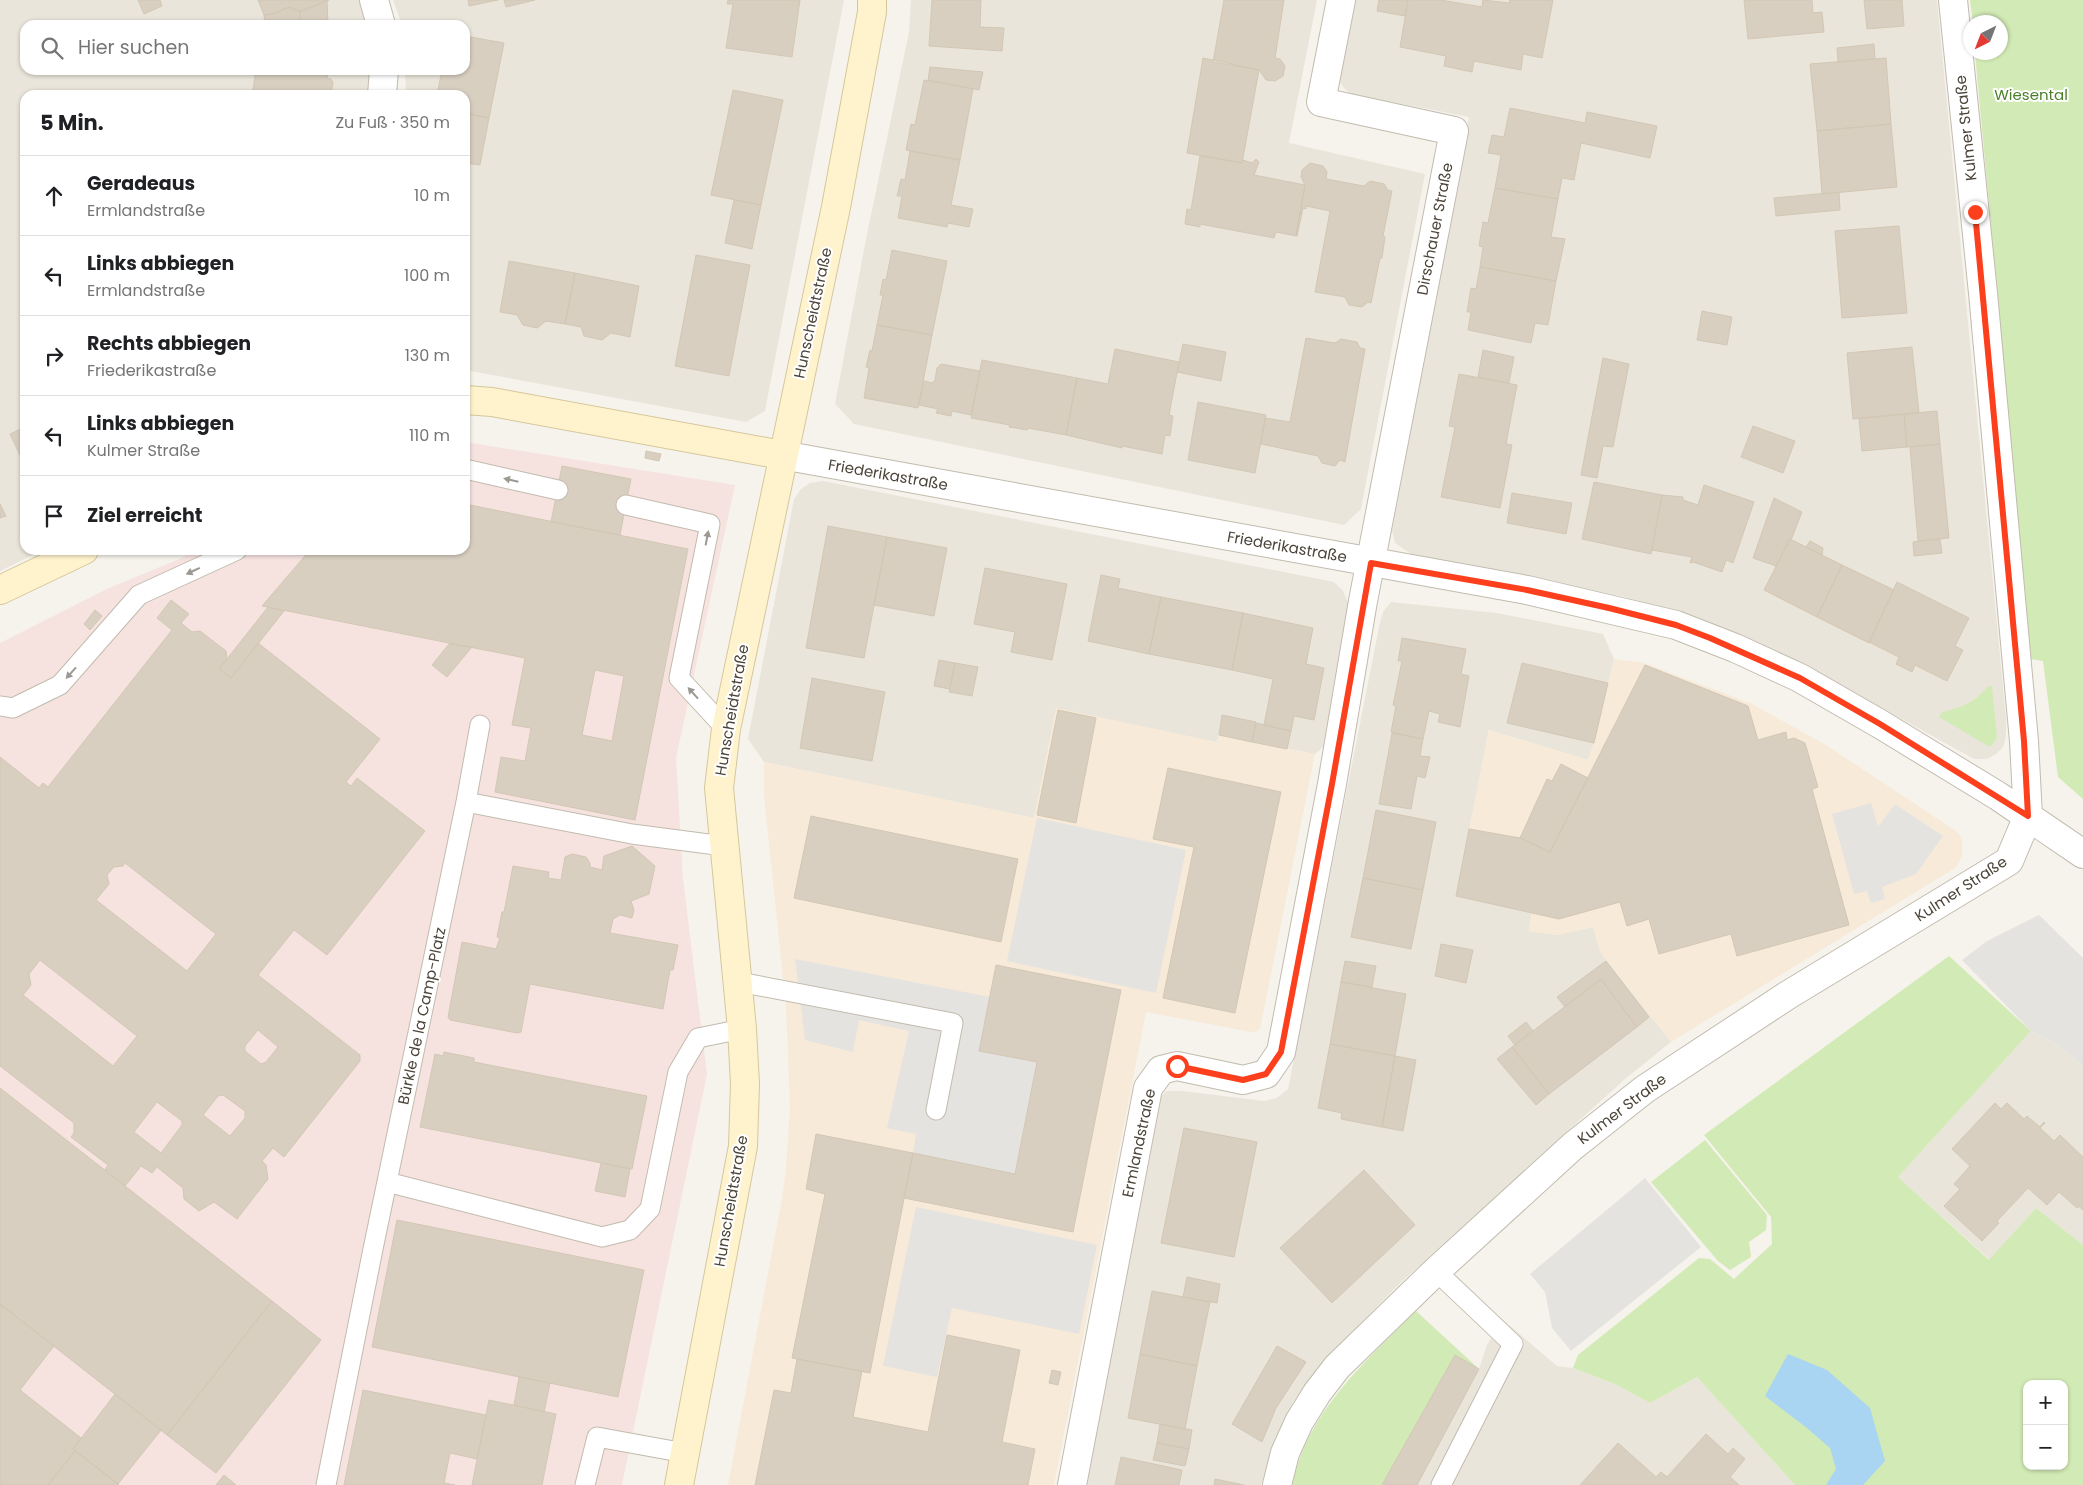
<!DOCTYPE html>
<html lang="de">
<head>
<meta charset="utf-8">
<style>
  body { margin:0; font-family:Poppins,sans-serif; background:#f2f2f2; color:#202124 }
  .controls { position:absolute; right:15px; bottom:15px; display:grid; overflow:hidden; border-radius:10px; box-shadow:0 1px 4px #0004 }
  .controls button { width:45px; height:45px; display:grid; place-items:center; padding:0; border:0; border-bottom:1px solid #e0e0e0; background:#fff; color:#202124; font:25px sans-serif }
  .compass { position:absolute; left:1963px; top:15px; width:45px; height:45px; border-radius:50%; background:#fff; box-shadow:0 1px 4px #0004; rotate:222deg }
  .stop { position:absolute; width:15px; height:15px; margin:-11px; border:4px solid #fc3f1d; border-radius:50%; background:#fff }
  .stop.end { background:#fc3f1d; border-color:#fff; box-shadow:0 1px 5px #0008 }
  .list { margin:0; padding:0; list-style:none }
  h2 { display:flex; justify-content:space-between; align-items:center; height:65px; margin:0; padding:0 20px; font-size:21px }
  h2 small { font-size:16px; font-weight:400; color:#757577 }
  .list li { display:grid; grid-template-columns:32px 1fr auto; gap:15px; align-items:center; box-sizing:border-box; height:80px; padding:0 20px; border-top:1px solid #e0e0e0 }
  .list b { display:block; font-size:19px; white-space:nowrap }
  .list p { margin:0; font-size:16px; white-space:nowrap; color:#757577 }
  .list em { font-size:16px; font-style:normal; color:#757577 }
  .icon { flex:none; width:28px; height:28px; fill:none; stroke:currentColor; stroke-width:2; stroke-linecap:round; stroke-linejoin:round }
  .map { position:relative; flex:none; width:2083px; height:1485px; overflow:hidden }
  .search { position:absolute; background:#fff; box-shadow:0 1px 4px #0004; left:20px; top:20px; width:450px; height:55px; display:flex; align-items:center; gap:12px; box-sizing:border-box; padding:0 18px; border-radius:15px; color:#757577; font-size:19px }
  .panel { position:absolute; background:#fff; box-shadow:0 1px 4px #0004; left:20px; top:90px; width:450px; height:465px; border-radius:15px }
  .map>svg:first-child { display:block }
  .residential { fill:#eae5da }
  .commercial { fill:#f7ead8 }
  .medical { fill:#f6e3e0 }
  .green { fill:#d2eab5; fill-rule:evenodd }
  .parking { fill:#e5e3e0 }
  .water { fill:#a9d4f2 }
  .building { fill:#d8cfc1; stroke:#d3c7b4; fill-rule:evenodd }
  .lines { fill:none; stroke-linecap:round; stroke-linejoin:round }
  .lane-casing { stroke:#c2bbae; stroke-width:21 }
  .street-casing { stroke:#c2bbae; stroke-width:30 }
  .secondary-casing { stroke:#d6c79b; stroke-width:30 }
  .lane { stroke:#fff; stroke-width:19 }
  .street { stroke:#fff; stroke-width:28 }
  .secondary { stroke:#fff3cd; stroke-width:28 }
  .oneway { fill:#9c9892 }
  .route { stroke:#fc3f1d; stroke-width:6 }
  .labels { text-anchor:middle; stroke-width:4; stroke-linejoin:round; paint-order:stroke }
  .park-label { font-size:15px; fill:#4a7f2a; stroke:#fff }
  .street-label { font-size:15px; fill:#4b4439; stroke:#fff }
</style>
</head>
<body>
<div class="map">
<svg width="2083" height="1485" viewBox="0 0 2083 1485">
  <rect width="100%" height="100%" fill="#f6f3ec"/>
  <path class="residential" d="M0 0H360L366 25H25V70H371L369 95H25V550H43L0 571Z
    M393 0H844L765 411 746 422 465 370V95H406L405 70H465V25H402Z
    M911 0H1317L1289 143 1425 174 1361 509 1344 525 854 424 835 404 866 239 909 32Z
    M1352 0H1937L2006 718V737L2003 747 1996 754 1987 759H1974L1813 670 1767 647 1709 625 1625 597 1517 574 1411 554 1395 543 1392 530 1395 515 1469 117 1351 94 1344 88 1340 82 1339 75Z
    M823 481 1334 582 1343 591 1348 602V614L1324 746 1315 754 1219 735 1217 742 1034 818 764 762 748 739 794 499 801 489 810 483Z
    M1391 602 1497 613 1603 634 1614 659 1594 743 1588 760 1489 730 1456 896 1532 913 1529 931 1557 935 1593 927 1601 953 1671 1042 1625 1079 1399 1284 1327 1358 1293 1402 1274 1441 1261 1485H1084L1142 1184 1161 1097 1166 1091H1183L1264 1101 1277 1098 1288 1089 1379 627 1383 612Z
    M2031 1031 2057 1044 2083 1066V1245L2036 1208 1990 1260 1898 1177Z
    M1502 1319 1557 1366 1573 1368 1615 1384 1650 1403 1697 1377 1795 1485H1417L1479 1369 1487 1345Z"/>
  <path class="commercial" d="M1614 659 1644 663 1750 703 1826 745 1956 831 1962 838V857L1955 868 1671 1042 1601 953 1593 927 1557 935 1529 931 1532 913 1456 896 1489 730 1588 760 1594 743Z
    M1056 708 1217 742 1219 735 1315 754 1260 1029 1256 1032H1251L1146 1012 1054 1485H728L782 1199 786 1168 790 1108 786 1007 764 796V762L1034 818Z"/>
  <path class="medical" d="M465 442 735 485 676 758 683 879 707 1074 622 1485H0V643L109 588 177 560 197 550H465Z"/>
  <path class="green" d="M1970 0H2083V799L2058 777 2043 661 2031 659 1975 53 2000 52V22H1973Z
    M1988 686H1992L1997 738 1991 746H1988L1939 717 1942 712C1961 708 1976 702 1988 686Z
    M1949 956 2031 1031 1898 1177 1989 1260 2036 1208 2083 1245V1485H1795L1697 1377 1650 1403 1615 1384 1573 1368 1578 1355 1699 1258 1710 1259 1734 1279 1772 1244 1771 1217 1704 1135ZM2027 1384H2064V1466H2027Z
    M1705 1140 1767 1215 1766 1230 1749 1242 1751 1257 1730 1270 1718 1261 1651 1182Z
    M1416 1311 1479 1369 1417 1485H1292C1307 1412 1365 1362 1416 1311Z"/>
  <path class="parking" d="M1871 803 1878 827 1895 804 1943 836 1916 874 1882 887 1885 899 1871 903 1867 891 1854 894 1832 814Z
    M1037 818 1186 850 1156 993 1007 961Z
    M2039 915 2083 958V1066L2057 1044 2031 1031 1962 960 1987 941Z
    M795 959 990 997 979 1050 1037 1062 1015 1174 913 1153 916 1134 887 1128 909 1031 859 1020 853 1052 805 1040Z
    M1645 1178 1701 1247 1571 1351 1552 1328 1545 1292 1530 1274Z
    M916 1207 1097 1245 1079 1334 952 1308 937 1377 883 1366Z"/>
  <path class="water" d="M1788 1354 1827 1370 1870 1408 1885 1461 1863 1485H1826L1836 1469 1830 1448 1807 1428 1765 1396Z"/>
  <path class="building" d="M138 0H160L162 6 144 14Z
    M258 0H329L303 11H297L289 7 273 14 264 15Z
    M468 0H498L469 6Z
    M504 0H535L506 7Z
    M728 0H800L792 57 726 48 733 4H727Z
    M932 0H981L980 27 1004 28 1002 51 929 46Z
    M1224 0H1284L1275 58 1280 59 1285 66 1283 76 1275 81 1266 80 1259 70 1213 62Z
    M1379 0H1408L1405 16 1377 11Z
    M1408 0H1441L1482 7 1483 0 1509 3 1510 0H1553L1542 58 1523 54 1521 70 1474 61 1472 72 1444 66 1446 56 1400 47Z
    M1744 0H1812L1813 13 1822 12 1824 32 1748 39Z
    M1864 0H1902L1904 26 1867 29Z
    M327 1 328 23 301 25 300 11Z
    M289 7 300 11 301 25H265L264 15 273 14Z
    M465 36 504 43 489 118 465 113V95H437L442 70H465Z
    M1874 44 1875 59 1838 62 1837 48Z
    M1203 58 1259 70 1242 163 1187 153Z
    M1886 58 1891 124 1817 131 1810 64Z
    M930 67 983 72 979 90 928 80Z
    M256 70H329L327 78 331 79 333 82 331 95H252Z
    M924 80 973 89 960 160 906 150 911 124 915 125Z
    M733 90 783 100 761 205 711 195Z
    M1510 108 1585 123 1587 112 1657 126 1650 158 1581 143 1574 180 1562 178 1558 199 1495 188 1501 155 1488 153 1492 135 1504 137Z
    M465 113 489 118 480 165 465 163Z
    M1891 124 1897 187 1822 194 1817 131Z
    M910 151 960 160 951 205 973 209 969 227 948 223 947 227 898 218 902 196H897L901 179 905 180Z
    M1200 156 1242 163 1243 160 1252 163 1256 159 1259 162 1254 175 1305 185 1296 236 1276 232 1274 238 1200 224V227L1185 224 1187 209 1191 210Z
    M1310 163 1323 166 1327 172 1326 179 1364 186 1370 181 1384 184 1388 190 1392 191 1383 236 1385 237 1382 258H1380L1371 303 1368 302 1362 307 1349 305 1345 297 1315 292 1330 211 1306 206V209L1303 208 1297 236H1296L1305 185 1301 177 1302 170Z
    M1495 188 1558 199 1551 237 1565 239 1556 281 1480 267 1483 247 1479 246 1483 222 1488 223Z
    M1839 192 1840 210 1776 216 1774 198Z
    M734 200 761 205 752 249 725 243Z
    M1899 226 1907 313 1842 318 1835 231Z
    M892 250 947 261 932 335 877 325 883 295H880L883 279 886 280Z
    M696 255 750 265 729 376 675 366Z
    M509 261 575 273 565 324 546 321 537 328 523 325 517 315 500 312Z
    M1480 267 1556 281 1548 325 1535 323 1531 343 1468 330 1471 312H1467L1471 288 1476 289Z
    M575 273 639 286 630 337 611 333 602 340 584 336 581 327 565 324Z
    M1702 311 1732 317 1727 345 1697 340Z
    M877 325 932 335 918 408 864 398 869 368 866 367 870 350 872 351Z
    M1306 338 1335 343 1341 339 1357 342 1360 348 1365 349 1345 462 1340 460 1335 466 1322 463 1318 456 1261 444 1265 418 1290 422Z
    M1183 344 1226 352 1221 381 1177 372Z
    M1912 347 1919 413 1853 419 1847 353Z
    M1115 349 1179 362 1169 415 1173 416 1170 436 1165 435 1162 454 1122 446V448L1066 435 1077 378 1108 384Z
    M1483 350 1514 357 1509 383 1478 377Z
    M1603 358 1629 364 1613 447 1603 446 1597 478 1581 475Z
    M982 360 1077 378 1066 435 1028 428 1027 430 1009 427 1010 425 971 418Z
    M941 364 980 371 971 415 952 411 951 416 936 413 938 409 919 405 924 381 932 383 935 380 937 368Z
    M1459 374 1517 385 1506 444 1512 445 1500 508 1441 497 1455 427 1449 426Z
    M1198 402 1266 415 1255 473 1188 460Z
    M1937 411 1940 444 1907 447 1904 414Z
    M1904 414 1907 447 1862 451 1859 418Z
    M1753 426 1795 441 1783 473 1741 457Z
    M25 427V466L10 434Z
    M1940 444 1949 538 1918 541 1910 447Z
    M646 451 661 454 659 461 645 458Z
    M562 466 631 479 620 535 551 522Z
    M1594 482 1662 495 1651 554 1582 539Z
    M1704 485 1754 502 1733 563 1726 560 1722 572 1693 562 1690 563 1692 557 1652 550 1662 495 1683 497V500L1698 505Z
    M1512 493 1572 503 1566 534 1507 523Z
    M1774 498 1802 512 1791 540 1790 539 1776 566 1753 558Z
    M0 504 6 516 0 518Z
    M465 504 688 549 635 820 495 792 501 757 525 761 531 728 512 725 525 658 262 606 310 550H465ZM595 670 624 676 612 741 582 735Z
    M828 526 887 537 864 658 806 648Z
    M887 537 947 548 934 616 874 605Z
    M1790 539 1842 565 1817 617 1764 590Z
    M1940 539 1942 553 1914 556 1913 542Z
    M1810 541 1823 548 1822 555 1806 547Z
    M1842 565 1894 590 1869 643 1817 617Z
    M985 568 1067 584 1052 660 1011 652 1015 632 974 624Z
    M1101 575 1120 579 1118 588 1161 597 1149 654 1088 641Z
    M1897 582 1969 618 1955 646 1963 650 1947 681 1915 665 1912 672 1896 664 1899 657 1869 642Z
    M1161 597 1243 613 1232 670 1149 654Z
    M171 600 189 614 181 623 192 632 200 631 226 651 227 659 219 669 231 678 258 643 380 739 346 782 351 786 357 778 425 831 327 955 294 930 258 975 360 1055V1061L284 1157 273 1148 262 1161 266 1165 268 1179 237 1219 214 1202 199 1211 184 1199 183 1188 157 1167 152 1173 141 1166 125 1186 105 1170 108 1165 71 1137 74 1133V1123L0 1066V757L39 788 43 783 48 787 172 630 157 618ZM125 863 216 934 187 971 96 900 109 884 107 875 114 867 123 866ZM40 960 137 1036 113 1066 23 995 31 985 29 974ZM258 1030 278 1047 266 1062 261 1064 245 1051V1046ZM223 1095 245 1111V1118L230 1136 203 1115 218 1096ZM157 1102 182 1121V1125L161 1153 134 1132Z
    M268 607 284 611 231 678 219 669Z
    M95 610 102 616 90 630 84 624Z
    M1243 613 1313 628 1306 664 1324 668 1314 720 1294 716 1291 731 1264 725 1273 679 1232 670Z
    M1402 638 1466 649 1461 674 1469 676 1460 727 1438 722 1440 714 1429 711 1423 739 1391 732 1396 706 1393 705 1402 661H1398Z
    M449 644 472 647 447 677 432 665Z
    M939 660 955 663 950 689 934 686Z
    M955 663 978 667 972 696 949 692Z
    M1522 663 1608 683 1594 743 1507 723Z
    M1645 665 1748 706 1758 740 1786 732 1787 740 1794 738 1805 743 1818 787 1812 789 1849 925 1737 956 1731 934 1659 954 1649 919 1627 926 1620 902 1559 919 1456 896 1469 829 1520 838 1550 852Z
    M812 678 885 692 872 761 800 748Z
    M1058 710 1096 718 1076 823 1037 815Z
    M1222 715 1256 722 1252 742 1219 735Z
    M1256 723 1291 731 1287 749 1252 742Z
    M1392 733 1423 739 1420 756 1430 757 1425 778 1417 776 1411 809 1379 804Z
    M1561 764 1588 778 1550 852 1520 838 1547 779 1552 781Z
    M1168 768 1281 792 1235 1013 1163 998 1194 847 1153 839Z
    M1376 810 1436 822 1423 890 1363 878Z
    M811 816 1018 859 1001 942 794 898Z
    M632 846 655 866 649 894 631 901 634 910 632 918 620 915 613 919 610 933 678 945 673 970H670L663 1009 530 984 521 1032 517 1033 450 1020 448 1017 462 942 496 949 500 938 497 937 502 912H504L513 866 549 872 548 878 561 880 565 857 572 854 586 857 590 863V867L602 870 604 856Z
    M1363 878 1423 890 1411 949 1351 937Z
    M1441 944 1473 950 1466 983 1435 976Z
    M1345 961 1376 966 1372 987 1341 982Z
    M1606 961 1649 1017 1637 1027 1601 979 1565 1007 1557 997Z
    M996 965 1121 990 1073 1232 904 1198 913 1153 1015 1174 1037 1062 979 1051Z
    M1601 979 1637 1027 1549 1094 1512 1047Z
    M1341 982 1406 994 1395 1056 1330 1044Z
    M1526 1022 1533 1031 1515 1045 1508 1036Z
    M1330 1044 1395 1056 1382 1127 1341 1119 1342 1113 1318 1108Z
    M1512 1047 1549 1094 1536 1105 1497 1059Z
    M444 1052 474 1058V1062L647 1096 632 1169 420 1127 435 1054 443 1056Z
    M1395 1056 1416 1060 1403 1131 1382 1127Z
    M0 1088 272 1301 167 1435 0 1304Z
    M1995 1103 2001 1109 2007 1103 2024 1119 2027 1116 2040 1127 2044 1122 2045 1123 2040 1128 2054 1141 2060 1135 2083 1157V1210L2078 1206 2077 1208 2059 1192 2047 1205 2028 1188 1997 1221 1999 1223 1982 1241 1944 1206 1960 1189 1954 1184 1970 1166 1952 1149Z
    M1184 1128 1257 1142 1234 1257 1161 1243Z
    M816 1134 913 1153 870 1373 792 1358 825 1194 806 1189Z
    M601 1163 630 1169 625 1197 595 1191Z
    M1364 1170 1415 1225 1332 1303 1280 1248Z
    M397 1220 644 1270 618 1397 372 1347Z
    M1187 1277 1220 1284 1217 1303 1183 1297Z
    M1152 1291 1210 1302 1197 1366 1140 1354Z
    M272 1301 321 1340 216 1473 167 1435Z
    M0 1304 54 1346 20 1390 81 1438 73 1449 75 1451 48 1485H0Z
    M947 1335 1020 1350 1002 1442 1035 1449 1028 1485H755L774 1390 791 1393 797 1359 862 1371 853 1417 928 1432Z
    M1277 1346 1306 1362 1276 1408 1262 1442 1232 1424Z
    M1140 1354 1197 1366 1185 1429 1128 1418Z
    M1455 1355 1479 1369 1417 1485H1382Z
    M1052 1370 1061 1372 1058 1385 1049 1383Z
    M519 1377 550 1383 544 1412 514 1405Z
    M363 1390 486 1415 477 1459 450 1453 444 1483 455 1485H344Z
    M115 1394 161 1430 118 1484 73 1449Z
    M489 1400 556 1414 542 1485H472Z
    M1160 1424 1192 1430 1189 1449 1157 1443Z
    M1706 1434 1728 1454 1733 1448 1745 1459 1730 1477 1739 1485H1580L1618 1443 1656 1477 1661 1472 1667 1477Z
    M1157 1443 1189 1449 1185 1466 1153 1460Z
    M75 1451 118 1484 119 1485H48Z
    M1121 1457 1182 1470 1179 1485H1115Z
    M224 1475 236 1485H216Z
    M1215 1479 1244 1485H1214Z"/>
  <g class="lines">
    <defs>
      <path id="lane" d="M465 469 558 490
        M626 505 710 524 679 678 726 729
        M0 706 13 708 60 685 139 595 237 550
        M466 802 480 725
        M739 982 953 1023 936 1110
        M387 1182 602 1237 630 1230 650 1209 678 1072 698 1038 742 1029
        M1436 1271 1513 1344 1441 1485
        M326 1485 373 1249 466 802 632 834 724 846
        M585 1485 597 1437 685 1453"/>
      <path id="street" d="M374 0 381 25
        M382 95 384 70
        M782 455 1527 590 1676 625 1735 648 1800 678 1880 724 1998 796 2083 854
        M1072 1485 1148 1088 1161 1070 1177 1066 1243 1080 1266 1074 1281 1052 1332 784 1363 601 1454 131 1321 102 1341 0
        M1277 1485 1285 1453 1299 1422 1317 1393 1337 1367 1436 1271 1573 1146 1645 1089 1788 995 2009 861 2028 816 2024 741 1983 293 1953 0"/>
      <path id="secondary" d="M465 400 492 402 782 455
        M0 590 84 550
        M679 1485 743 1146 745 1084 742 1029 719 788 726 729 836 207 872 12V0"/>
    </defs>
    <use href="#lane" class="lane-casing"/>
    <use href="#street" class="street-casing"/>
    <use href="#secondary" class="secondary-casing"/>
    <use href="#lane" class="lane"/>
    <use href="#street" class="street"/>
    <use href="#secondary" class="secondary"/>
  </g>
  <defs><path id="oneway-solid" d="M-6-.8H1V-3.2L6.5 0L1 3.2V.8H-6Z" transform="scale(1.25)"/></defs>
  <g class="oneway">
    <use href="#oneway-solid" transform="translate(511 480) rotate(-167)"/>
    <use href="#oneway-solid" transform="translate(707 538) rotate(-79)"/>
    <use href="#oneway-solid" transform="translate(193 571) rotate(155)"/>
    <use href="#oneway-solid" transform="translate(71 673) rotate(132)"/>
    <use href="#oneway-solid" transform="translate(693 693) rotate(-132)"/>
  </g>
  <g class="lines">
    <path class="route" d="M1177 1066 1243 1080 1266 1074 1281 1052 1332 784 1371 563 1527 590 1609 608 1676 625 1710 638 1800 678 1880 724 2028 816 2024 741 1975 212"/>
  </g>
  <g class="labels">
    <g class="park-label">
      <text x="2031" y="100">Wiesental</text>
    </g>
    <g class="street-label">
      <text transform="translate(1966 128) rotate(-96)" y="5">Kulmer Straße</text>
      <text transform="translate(1435 229) rotate(-79)" y="5">Dirschauer Straße</text>
      <text transform="translate(813 313) rotate(-78)" y="5">Hunscheidtstraße</text>
      <text transform="translate(888 475) rotate(10)" y="5">Friederikastraße</text>
      <text transform="translate(1287 547) rotate(10)" y="5">Friederikastraße</text>
      <text transform="translate(732 710) rotate(-80)" y="5">Hunscheidtstraße</text>
      <text transform="translate(1961 889) rotate(-33)" y="5">Kulmer Straße</text>
      <text transform="translate(422 1016) rotate(-78)" y="5">Bürkle de la Camp-Platz</text>
      <text transform="translate(1622 1109) rotate(-37)" y="5">Kulmer Straße</text>
      <text transform="translate(1139 1143) rotate(-78)" y="5">Ermlandstraße</text>
      <text transform="translate(731 1201) rotate(-80)" y="5">Hunscheidtstraße</text>
    </g>
  </g>
</svg>
<div class="controls">
<button>+</button>
<button>−</button>
</div>
<svg class="compass" viewBox="-18 -18 36 36"><path d="M0-13l5 13h-10z" fill="#e53935"/><path d="M0 13l5-13h-10z" fill="#757577"/></svg>
<div class="stop" style="left:1177px;top:1066px"></div>
<div class="stop end" style="left:1975px;top:212px"></div>
<div class="search"><svg class="icon" aria-label="search" viewBox="0 0 24 24"><circle cx="10" cy="10" r="6"/><path d="M15 15l6 6"/></svg>Hier suchen</div>
<section class="panel">
<h2>5 Min.<small>Zu Fuß · 350 m</small></h2>
<ul class="list">
<li><svg class="icon" aria-label="ahead" viewBox="0 0 24 24"><path d="M12 20V5M6 11l6-6 6 6"/></svg><div><b>Geradeaus</b><p>Ermlandstraße</p></div><em>10 m</em></li>
<li><svg class="icon" aria-label="left" viewBox="0 0 24 24"><path d="M17 20v-9H6M10 6l-5 5 5 5"/></svg><div><b>Links abbiegen</b><p>Ermlandstraße</p></div><em>100 m</em></li>
<li><svg class="icon" aria-label="right" viewBox="0 0 24 24"><path d="M7 20v-9h11M14 6l5 5-5 5"/></svg><div><b>Rechts abbiegen</b><p>Friederikastraße</p></div><em>130 m</em></li>
<li><svg class="icon" aria-label="left" viewBox="0 0 24 24"><path d="M17 20v-9H6M10 6l-5 5 5 5"/></svg><div><b>Links abbiegen</b><p>Kulmer Straße</p></div><em>110 m</em></li>
<li><svg class="icon" aria-label="arrive" viewBox="0 0 24 24"><path d="M6 21V4h12l-3 4 3 4H6"/></svg><div><b>Ziel erreicht</b></div></li>
</ul>
</section>
</div>
</body>
</html>
